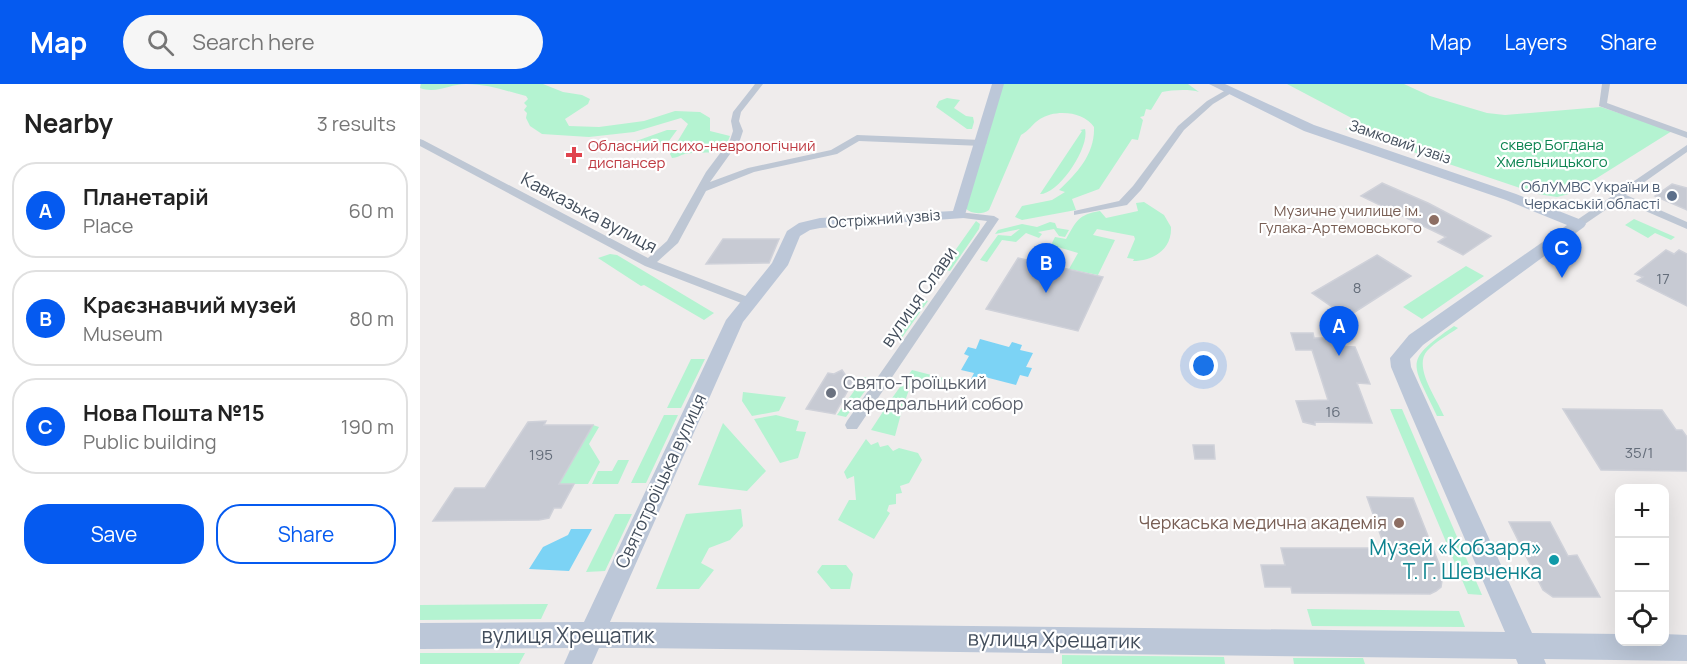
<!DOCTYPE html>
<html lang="en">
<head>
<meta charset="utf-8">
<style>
  body { margin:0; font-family:Manrope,sans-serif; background:#f6f6f6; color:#222 }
  .controls { position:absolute; right:18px; bottom:18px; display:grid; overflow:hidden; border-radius:12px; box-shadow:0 6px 24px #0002 }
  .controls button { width:54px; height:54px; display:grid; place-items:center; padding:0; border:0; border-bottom:2px solid #e0e0e0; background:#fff; color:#222; font:30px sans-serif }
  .you { position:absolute; left:784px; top:282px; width:21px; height:21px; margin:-15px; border:4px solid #fff; border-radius:50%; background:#1a73e8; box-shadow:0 0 0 9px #1a73e833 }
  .badge { display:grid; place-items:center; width:39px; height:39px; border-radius:50%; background:#055af0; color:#fff; font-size:20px; font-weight:700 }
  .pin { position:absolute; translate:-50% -50px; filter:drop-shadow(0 2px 3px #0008) }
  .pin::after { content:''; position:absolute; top:32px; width:21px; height:18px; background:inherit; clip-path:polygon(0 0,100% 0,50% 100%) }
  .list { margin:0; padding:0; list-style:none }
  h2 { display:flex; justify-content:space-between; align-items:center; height:78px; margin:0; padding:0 24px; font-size:26px }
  h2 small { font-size:20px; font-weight:400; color:#767676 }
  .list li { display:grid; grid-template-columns:39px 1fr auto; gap:18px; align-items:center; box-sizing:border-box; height:96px; margin:0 12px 12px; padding:0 12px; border:2px solid #e0e0e0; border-radius:24px }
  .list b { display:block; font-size:22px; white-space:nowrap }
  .list p { margin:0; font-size:20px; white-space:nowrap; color:#767676 }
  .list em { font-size:20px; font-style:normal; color:#767676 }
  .actions { display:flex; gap:12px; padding:18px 24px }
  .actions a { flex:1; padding:14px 0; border:2px solid #055af0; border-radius:24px; text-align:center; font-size:21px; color:#055af0 }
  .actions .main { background:#055af0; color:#fff }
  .icon { flex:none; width:33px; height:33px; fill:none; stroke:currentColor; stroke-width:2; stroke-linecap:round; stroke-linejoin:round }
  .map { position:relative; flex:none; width:1267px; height:580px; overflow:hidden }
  header { display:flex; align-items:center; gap:36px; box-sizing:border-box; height:84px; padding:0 30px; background:#055af0; color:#fff }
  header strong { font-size:28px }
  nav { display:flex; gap:33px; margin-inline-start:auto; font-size:21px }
  .search { width:420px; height:54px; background:#f6f6f6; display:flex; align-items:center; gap:15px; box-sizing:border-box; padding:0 21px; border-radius:33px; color:#767676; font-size:22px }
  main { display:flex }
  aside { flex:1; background:#fff }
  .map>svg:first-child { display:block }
  .green { fill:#b4f3d1 }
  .water { fill:#7cd3f5 }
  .building { fill:#c7cad3; stroke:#cfd1d9; stroke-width:1.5 }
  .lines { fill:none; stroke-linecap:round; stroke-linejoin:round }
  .street { fill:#bec7d4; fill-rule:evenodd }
  .secondary { fill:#bcc7d8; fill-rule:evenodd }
  .health-dot { fill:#e0444e; stroke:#fff; stroke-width:2 }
  .service-dot { fill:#5c6f8a; stroke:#fff; stroke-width:2 }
  .education-dot { fill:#8d6e63; stroke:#fff; stroke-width:2 }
  .worship-dot { fill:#6b7280; stroke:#fff; stroke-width:2 }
  .culture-dot { fill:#0f9aa8; stroke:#fff; stroke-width:2 }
  .labels { text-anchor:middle; stroke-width:4.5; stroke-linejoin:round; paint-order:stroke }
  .far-street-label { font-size:15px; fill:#434e5c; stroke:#fff }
  .far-park-label { font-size:15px; fill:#0d8451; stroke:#fff }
  .far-health-label { font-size:15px; fill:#be3a42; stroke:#fff; text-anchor:start }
  .far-service-label { font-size:15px; fill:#4e5e75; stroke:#fff; text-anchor:end }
  .far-education-label { font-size:15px; fill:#785e54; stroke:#fff; text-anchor:end }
  .number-label { font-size:15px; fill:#646d7a }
  .street-label { font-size:18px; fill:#434e5c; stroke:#fff }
  .worship-label { font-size:18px; fill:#5b616d; stroke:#fff; text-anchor:start }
  .education-label { font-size:18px; fill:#785e54; stroke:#fff; text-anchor:end }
  .near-culture-label { font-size:21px; fill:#0d838f; stroke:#fff; text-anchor:end }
  .near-street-label { font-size:21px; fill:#434e5c; stroke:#fff }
</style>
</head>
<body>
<header>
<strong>Map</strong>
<div class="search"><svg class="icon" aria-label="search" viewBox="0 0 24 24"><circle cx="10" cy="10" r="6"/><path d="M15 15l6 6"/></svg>Search here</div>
<nav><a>Map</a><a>Layers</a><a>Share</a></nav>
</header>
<main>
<aside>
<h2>Nearby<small>3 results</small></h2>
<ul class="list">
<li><span class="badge">A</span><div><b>Планетарій</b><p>Place</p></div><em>60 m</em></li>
<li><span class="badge">B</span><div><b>Краєзнавчий музей</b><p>Museum</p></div><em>80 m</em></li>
<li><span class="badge">C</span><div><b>Нова Пошта №15</b><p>Public building</p></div><em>190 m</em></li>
</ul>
<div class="actions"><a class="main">Save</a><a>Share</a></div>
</aside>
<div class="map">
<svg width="1267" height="580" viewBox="0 0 1267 580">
  <rect width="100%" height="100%" fill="#efecec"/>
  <path class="green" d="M1 0H123L143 8 162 11 170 15 168 20 145 35 149 42 179 43 224 37 255 27 280 28 290 34V47L310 52C302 75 284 66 265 70 260 71 257 74 252 74L250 70 268 40 261 34 214 48 169 53 122 50 110 42 106 34 107 29 104 26 107 22 104 19 108 15 106 12C86 7 68 0 46 0 30 0 17 10 0 4Z
    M583 0H768L779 8C770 5 752 6 742 8L731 26 726 25 724 32 720 33 723 36 718 56 712 55 679 105 652 115 656 126 602 136 595 133 602 122 632 116 645 108 639 106C657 89 675 70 674 43 664 27 635 25 620 35 612 40 609 47 601 51L569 126C562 131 551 130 545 124Z
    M867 0H984L1010 12 1067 29 1085 31 1181 23 1252 47 1153 109 1137 113 1118 110 925 45 941 39Z
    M527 14 540 16 534 24 546 32 553 33 554 38 552 45H547L516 23 519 17Z
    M665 45C670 63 639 110 620 110L662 47 660 46Z
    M247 46H257L246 61H205Z
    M724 118 744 131 751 143C752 165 734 177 713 177L714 175 707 174 715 155 714 152 677 145 673 151 695 156 678 191 649 185 658 169 631 161 635 153 646 155C657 137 657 131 680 127L686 134 718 127 716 119Z
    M1214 135 1255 153 1251 156 1235 149 1228 154 1205 141Z
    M556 137 560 140 559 145 530 187 522 185Z
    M630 138 635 139 637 144 649 146 645 153 639 152 634 145 618 148 622 150 619 154 606 149 596 158 582 156 567 178 560 176 578 151 591 152 600 145 575 150 578 146 602 140 617 143Z
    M190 170 197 171 294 229 284 236 224 201 221 202 178 174Z
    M1046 182 1064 192 1002 235 983 223Z
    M500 215 508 217 481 255 473 253Z
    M1034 242 1038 244C1028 251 1015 258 1007 267 993 283 1017 315 1024 332H1017C992 278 982 278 1034 242Z
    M271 275H285L261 324H247Z
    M492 286 523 294 521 299 492 297 483 323 470 321V317Z
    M444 293 453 296 426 333 417 331Z
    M323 308 366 313 359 327 332 332 322 317Z
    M466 323 482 326 475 352 451 346Z
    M970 325H982L1062 511 1048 510Z
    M244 331H258L226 399H211Z
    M356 331 379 337 376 347 386 348 378 374 360 379 334 335Z
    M303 339 346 387 327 407 278 401Z
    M173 341 179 343 169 360 180 378 168 400H139Z
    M446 355 451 361 458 358 460 363 468 361 473 367 479 364 498 369 502 376 489 399 480 402 482 409 476 410V420L469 421 467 427 470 429 454 455 418 436 429 416H436L434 392 427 395 424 388Z
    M198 376H209L198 400H172L178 387H192Z
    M321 425 323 442 310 456 289 464 281 479 294 486 279 505H236L266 430Z
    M195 430H212L185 487 166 488Z
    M402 481H426L433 490 430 505H411L397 488Z
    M128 520 121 535 0 536V521Z
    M887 525 1039 527 1045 543 892 542Z
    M0 569H105L99 580H0Z
    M642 571 804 573 805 580H642Z
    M873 574H943L945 580H874Z"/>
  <path class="water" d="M560 255 589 263 592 258 602 261 600 266 613 269 606 283 612 284 608 293 600 291 596 301 565 293 562 297 551 295 554 289 541 286 549 272 544 270 548 263 556 265Z
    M151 445H172L149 487 109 485 123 463 148 451Z"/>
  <path class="building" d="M962 99 1008 119 1071 152 1043 171 1018 158 1026 153 941 112Z
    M1252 100 1267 104V126L1235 112Z
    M303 155H359L349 179 286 180Z
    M1246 166 1254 170 1259 166 1267 170V222L1217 197 1223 193 1215 190Z
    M957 171 991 192 927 233 892 209Z
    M598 174 683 193 658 247 566 225Z
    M871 249H893L894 254H911L914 262 935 263 950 300 937 299 952 339 895 338V341L883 338 876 317 908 316 892 266H876Z
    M422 286 426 292 435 293 415 330 386 325 408 289 414 290Z
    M1143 325 1242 326 1256 346H1262L1267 353V387L1181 386Z
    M126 337 124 341H173L139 400H154L141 424H134L129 434 119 436 13 437 35 404H65L108 338Z
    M773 361H794L795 375H775Z
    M947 413 993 414 1023 490 1021 503 1016 507 1010 510 872 509 871 503H845L841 481H865L861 464H965Z
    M1089 438H1130L1148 472 1157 471 1180 513H1133L1123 506Z"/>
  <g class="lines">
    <path class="street" d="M335 0H343L321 28 319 37 323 47 320 56 290 98 328 84 411 66 437 51 562 56 567 59 562 62 439 57 417 70 334 88 286 107 258 159 237 178 333 215 335 218 329 222 225 182 0 62V55L3 56 228 174 247 157 286 88 310 56 313 47 311 37 313 28Z
      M1182 0H1190L1187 19 1267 48V54L1179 22Z
      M806 6 813 8 793 20 764 46 721 106 707 121 654 131V127L699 117 713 102 758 42 787 17Z
      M1267 61V68L1206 111 1267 138V145L1200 116 1162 142H1154V138Z
      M539 128 574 132 579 135 437 345H427L425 341 427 337 567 137 535 133 534 131Z"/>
    <path class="secondary" d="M572 0H584L544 134 400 144 390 146 380 152 368 181 323 238 190 538 1085 548 986 319 971 283 970 274 989 251 1147 141 1086 116 884 47 789 0H805L894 41 1096 110 1164 137 1166 140 1164 143 1003 261 990 275 991 283 1112 549 1200 550V558H1244V550L1267 551V577L1124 575 1126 580H1098L1096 575 217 564H179L172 580H144L151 564 0 565V539L164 538 306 236 352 179 367 147 379 139 400 134 533 127Z"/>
  </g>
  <path class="health-dot" d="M151 62h6v6h6v6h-6v6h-6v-6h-6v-6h6z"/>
  <circle class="service-dot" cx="1252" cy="112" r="6"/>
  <g class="education-dot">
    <circle cx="1014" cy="136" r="6"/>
    <circle cx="979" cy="439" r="6"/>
  </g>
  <circle class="worship-dot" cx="411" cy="309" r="6"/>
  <circle class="culture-dot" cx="1134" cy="476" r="6"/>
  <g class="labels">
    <g class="far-street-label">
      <text transform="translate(980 58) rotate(19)" y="5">Замковий узвіз</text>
      <text transform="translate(464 135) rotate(-4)" y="5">Остріжний узвіз</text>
    </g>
    <g class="far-park-label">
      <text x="1132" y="66">сквер Богдана<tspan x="1132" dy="17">Хмельницького</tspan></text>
    </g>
    <g class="far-health-label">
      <text x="168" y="67">Обласний психо-неврологічний<tspan x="168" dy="17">диспансер</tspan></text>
    </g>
    <g class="far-service-label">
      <text x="1240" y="108">ОблУМВС України в<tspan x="1240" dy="17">Черкаській області</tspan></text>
    </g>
    <g class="far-education-label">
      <text x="1002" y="132">Музичне училище ім.<tspan x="1002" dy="17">Гулака-Артемовського</tspan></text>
    </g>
    <g class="number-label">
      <text x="1243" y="200">17</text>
      <text x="937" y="209">8</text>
      <text x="913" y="333">16</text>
      <text x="1219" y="374">35/1</text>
      <text x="121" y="376">195</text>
    </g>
    <g class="street-label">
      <text transform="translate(169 129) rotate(28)" y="6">Кавказька вулиця</text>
      <text transform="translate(499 213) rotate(-55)" y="6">вулиця Слави</text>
      <text transform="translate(241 397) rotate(-65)" y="6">Святотроїцька вулиця</text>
    </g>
    <g class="worship-label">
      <text x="423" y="305">Свято-Троїцький<tspan x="423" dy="21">кафедральний собор</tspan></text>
    </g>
    <g class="education-label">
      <text x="967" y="445">Черкаська медична академія</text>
    </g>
    <g class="near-culture-label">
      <text x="1122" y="471">Музей «Кобзаря»<tspan x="1122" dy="24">Т. Г. Шевченка</tspan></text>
    </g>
    <g class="near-street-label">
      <text x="148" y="559">вулиця Хрещатик</text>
      <text transform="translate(634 556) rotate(1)" y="7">вулиця Хрещатик</text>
    </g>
  </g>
</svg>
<div class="controls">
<button>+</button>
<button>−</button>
<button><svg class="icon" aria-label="locate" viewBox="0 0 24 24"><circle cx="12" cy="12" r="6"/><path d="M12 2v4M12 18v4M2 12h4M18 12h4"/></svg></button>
</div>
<div class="you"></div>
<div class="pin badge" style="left:919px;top:272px">A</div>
<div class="pin badge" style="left:626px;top:209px">B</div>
<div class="pin badge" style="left:1142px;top:194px">C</div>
</div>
</main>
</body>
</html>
